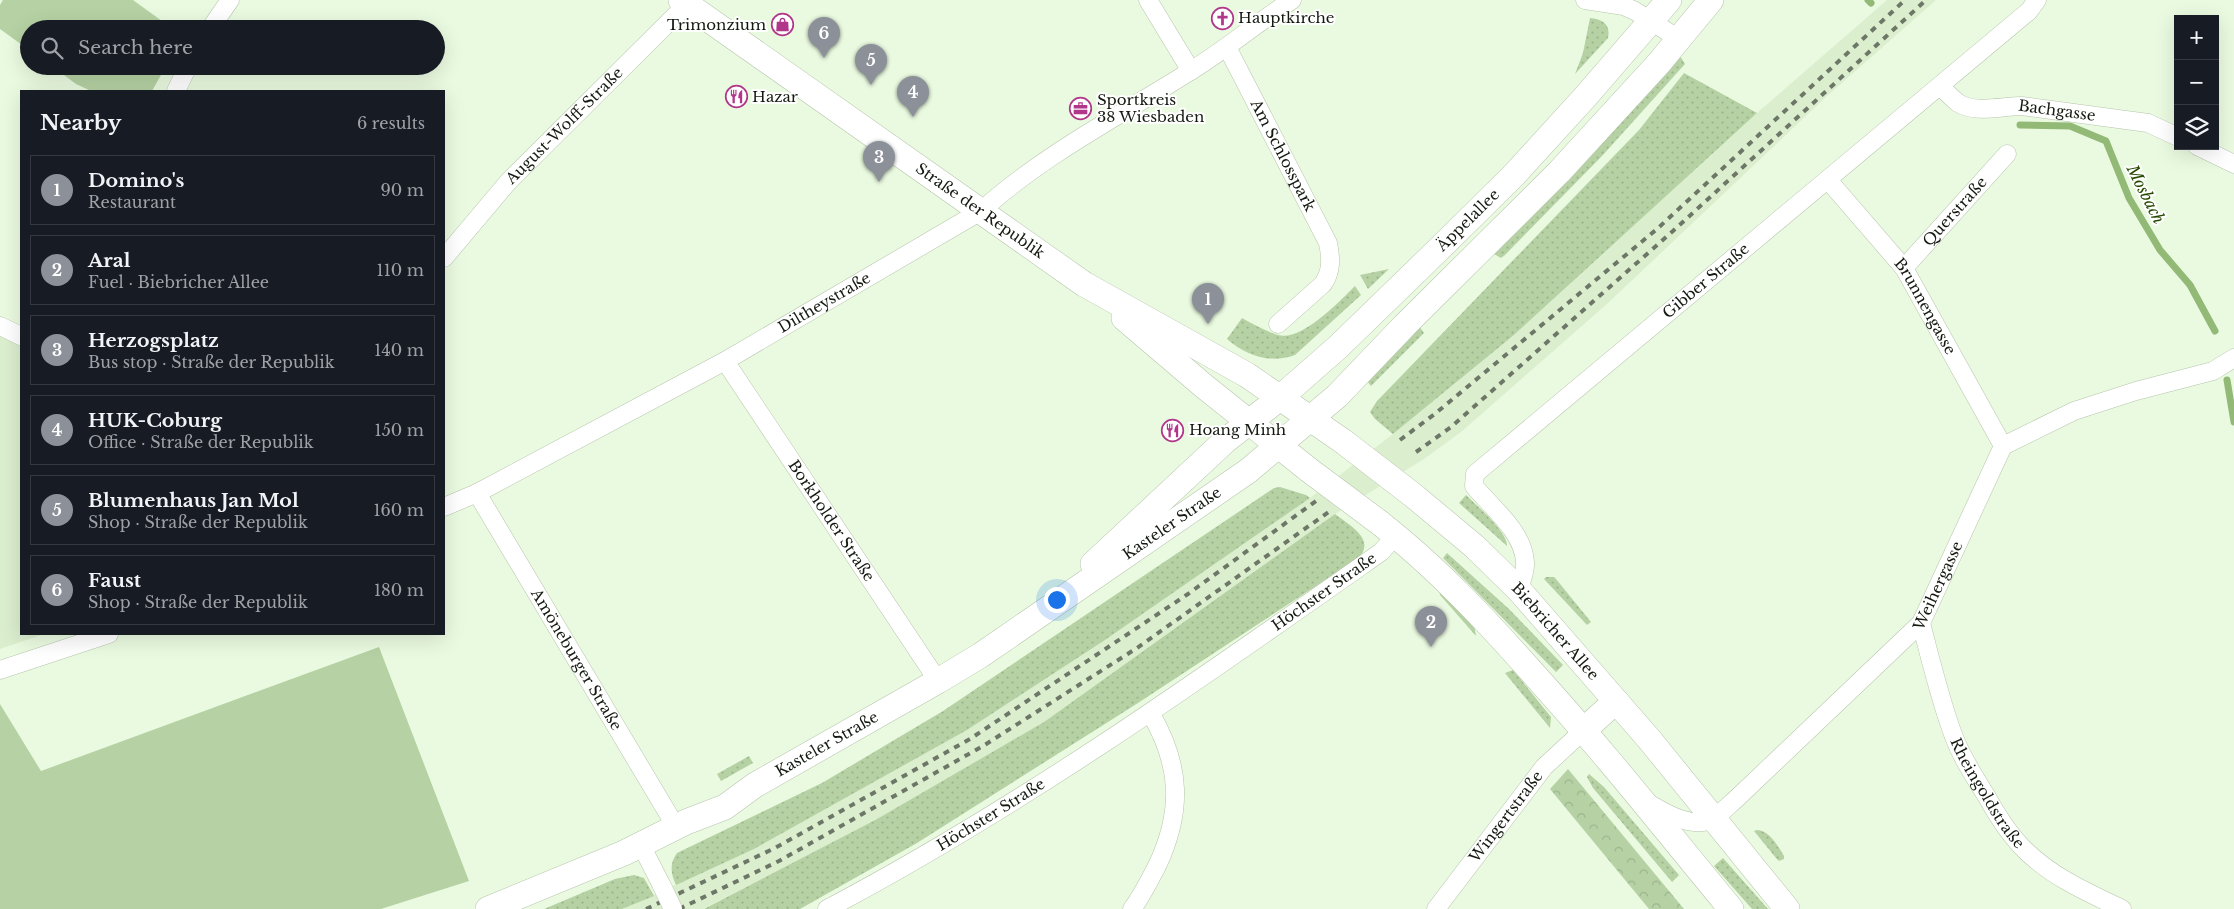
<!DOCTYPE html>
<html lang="en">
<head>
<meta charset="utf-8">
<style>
  body { margin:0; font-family:"Libre Baskerville",serif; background:#242831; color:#f1f3f6 }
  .controls { position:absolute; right:15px; top:15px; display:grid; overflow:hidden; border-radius:0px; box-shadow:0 5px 20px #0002 }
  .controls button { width:45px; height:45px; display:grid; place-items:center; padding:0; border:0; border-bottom:1px solid #363941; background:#171b24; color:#f1f3f6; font:25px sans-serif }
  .you { position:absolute; left:1056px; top:599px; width:18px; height:18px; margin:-12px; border:4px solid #fff; border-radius:50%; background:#1a73e8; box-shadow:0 0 0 8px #1a73e833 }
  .badge { display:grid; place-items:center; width:32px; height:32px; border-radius:50%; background:#8c9099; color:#fff; font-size:16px; font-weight:700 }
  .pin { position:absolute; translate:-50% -41px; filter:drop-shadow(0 1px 2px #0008) }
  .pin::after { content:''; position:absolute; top:26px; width:18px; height:15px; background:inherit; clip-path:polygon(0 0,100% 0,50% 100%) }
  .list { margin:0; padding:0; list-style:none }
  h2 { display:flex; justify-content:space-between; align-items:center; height:65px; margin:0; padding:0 20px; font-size:21px }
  h2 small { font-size:16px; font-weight:400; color:#9ea1a6 }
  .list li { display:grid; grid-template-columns:32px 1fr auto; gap:15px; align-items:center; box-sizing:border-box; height:70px; margin:0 10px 10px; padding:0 10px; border:1px solid #363941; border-radius:0px }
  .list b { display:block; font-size:19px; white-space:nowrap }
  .list p { margin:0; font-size:16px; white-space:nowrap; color:#9ea1a6 }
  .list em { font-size:16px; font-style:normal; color:#9ea1a6 }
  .icon { flex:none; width:28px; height:28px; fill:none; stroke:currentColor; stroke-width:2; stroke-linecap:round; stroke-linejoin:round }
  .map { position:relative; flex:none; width:2234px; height:909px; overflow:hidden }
  .search { position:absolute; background:#171b24; box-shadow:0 5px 20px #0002; left:20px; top:20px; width:425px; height:55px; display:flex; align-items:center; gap:12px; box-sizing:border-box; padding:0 18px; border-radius:28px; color:#9ea1a6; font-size:19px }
  .panel { position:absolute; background:#171b24; box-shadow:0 5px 20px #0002; left:20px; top:90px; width:425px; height:545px; border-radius:0px }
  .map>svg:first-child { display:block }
  .built { fill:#dbeece }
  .grass { fill:url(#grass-dots) }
  .forest { fill:url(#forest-crowns) }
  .park { fill:#b6d2a4 }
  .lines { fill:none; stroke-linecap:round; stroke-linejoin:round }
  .stream { stroke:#93b977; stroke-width:7 }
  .street-casing { stroke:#b6c5ac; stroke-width:19 }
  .secondary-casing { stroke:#b6c5ac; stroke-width:26 }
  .street { stroke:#fff; stroke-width:18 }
  .secondary { stroke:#fff; stroke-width:25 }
  .rail { stroke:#6d7767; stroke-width:4; stroke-dasharray:6 6; stroke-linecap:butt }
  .street-bridge-casing { stroke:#b6c5ac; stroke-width:19; stroke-linecap:butt }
  .secondary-bridge-casing { stroke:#b6c5ac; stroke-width:26; stroke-linecap:butt }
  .street-bridge { stroke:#fff; stroke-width:18 }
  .secondary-bridge { stroke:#fff; stroke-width:25 }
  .labels { text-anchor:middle; stroke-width:4; stroke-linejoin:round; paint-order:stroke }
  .poi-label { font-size:15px; fill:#151a11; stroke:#fff; text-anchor:start }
  .street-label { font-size:15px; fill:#151a11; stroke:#fff }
  .water-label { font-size:16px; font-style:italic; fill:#274900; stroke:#fff }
</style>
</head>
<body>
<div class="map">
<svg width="2234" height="909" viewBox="0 0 2234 909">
  <defs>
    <pattern id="grass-dots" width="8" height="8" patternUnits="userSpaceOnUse" patternTransform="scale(1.25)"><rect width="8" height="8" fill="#b6d2a4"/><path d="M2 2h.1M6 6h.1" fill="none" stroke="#9cb48c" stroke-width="1.8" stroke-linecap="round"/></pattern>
    <pattern id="forest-crowns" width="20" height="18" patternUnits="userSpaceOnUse" patternTransform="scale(1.25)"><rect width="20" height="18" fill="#b6d2a4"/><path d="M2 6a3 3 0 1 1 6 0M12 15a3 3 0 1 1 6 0" fill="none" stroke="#9cb48c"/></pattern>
  </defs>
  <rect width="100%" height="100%" fill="#eafae0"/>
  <path class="built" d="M1887 0H1936L1827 96 1607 304 1461 432 1424 459 1335 514 1044 722 877 819 703 909H622L754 849 967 730 1105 640 1310 498 1393 434 1514 335 1757 113Z
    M0 332 21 342V634H44L0 649Z"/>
  <path class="grass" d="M1590 18C1602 19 1611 24 1608 38L1575 74 1583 53Z
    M1680 56 1685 64 1602 156 1505 255 1501 258 1494 254Z
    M1684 73 1757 113 1514 335 1393 434 1375 419 1370 412 1377 401 1639 130Z
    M1389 269 1368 289 1360 275Z
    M1355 286 1361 295 1295 355C1270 364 1247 356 1227 339L1242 318C1253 324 1265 331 1278 335 1301 342 1340 301 1355 286Z
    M1419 326 1424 333 1371 386 1367 381Z
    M1280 487 1306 495 1310 498 1105 640 967 730 754 849 676 885C671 874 669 864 677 853L822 783 943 711 1274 488Z
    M1466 495C1476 505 1508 532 1507 546L1459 503Z
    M1335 514C1349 525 1378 540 1357 559L1138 703 917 843 800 909H704L877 819 1044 722Z
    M1447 553 1509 609 1563 665 1556 672 1443 558Z
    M1546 577H1554L1556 579 1591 622 1587 625 1544 579Z
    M1439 588 1474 624 1476 636 1440 595Z
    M1513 670 1551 717 1550 728 1505 673Z
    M749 756 753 763 721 781 717 774Z
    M1589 774 1604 787 1679 875 1672 882 1593 788 1587 777Z
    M1757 830C1769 830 1778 846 1784 856V859L1779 861 1776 858 1754 831Z
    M1723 858 1768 909H1752L1714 866Z
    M634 875 644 878 654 896 622 909H544L615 879Z"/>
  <path class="forest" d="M1568 769 1684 909H1649L1550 789Z"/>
  <path class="park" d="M3 0H133L173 29H29V50L0 29V5Z
    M52 66H166L152 91H91L76 84Z
    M379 647 469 881 381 909H0V704L41 771Z"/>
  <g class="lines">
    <path class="stream" d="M1868 0 1871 3
      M2020 125 2070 126 2106 141 2129 198 2160 250 2190 285 2215 331
      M2227 380 2234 422"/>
    <defs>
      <g id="street">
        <path d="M1148 0 1191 71"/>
        <path d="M1585 0 1624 6 1635 11 1679 39"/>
        <path d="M210 29 230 0"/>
        <path id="s1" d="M1227 47 1328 243C1331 258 1332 271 1323 284L1278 324"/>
        <path id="s2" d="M1940 86C1946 92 1952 98 1958 103 1976 114 2003 106 2022 106L2148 123 2178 137"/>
        <path d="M176 91 188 66"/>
        <path d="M2197 146 2234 164"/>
        <path id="s3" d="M1828 180 1904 268 2003 446"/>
        <path id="s4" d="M444 258 508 182 691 0"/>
        <path id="s5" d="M1904 268 2007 154"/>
        <path d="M0 326 21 336"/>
        <path id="s6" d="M725 361 938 681"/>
        <path id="s7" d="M477 493 676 827"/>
        <path id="s8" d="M444 507 477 493 725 361 981 211C1043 155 1119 116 1189 72 1225 50 1257 23 1292 0"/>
        <path id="s9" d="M1519 590C1521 581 1526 571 1525 563 1524 532 1492 508 1474 486L1475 474 2029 11 2037 0"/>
        <path id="s10" d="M1921 623C1931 661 1940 700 1954 737 1962 758 1975 778 1987 797 1998 817 2011 837 2027 852 2054 878 2089 893 2122 909"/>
        <path d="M0 670 109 634"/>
        <path id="s11" d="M1650 804C1667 814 1694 830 1714 818 1721 813 1728 806 1735 800L1921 623 2003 446 2074 411 2136 391 2213 371 2234 358"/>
        <path d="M641 845 662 886"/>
        <path id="s12" d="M827 909C1022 806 1202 678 1381 552L1390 542 1393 533"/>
        <path d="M1132 909C1142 896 1149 881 1157 866 1183 811 1181 766 1151 714"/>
        <path id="s13" d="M1436 909 1544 767 1584 730"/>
      </g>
      <g id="secondary">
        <path id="s14" d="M681 0 1084 284 1247 375 1344 442"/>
        <path d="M1124 318 1205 387 1309 470"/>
        <path id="s15" d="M1414 496 1474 546 1519 590 1649 739 1787 909"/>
        <path d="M1380 523C1436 567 1484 618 1531 671 1601 748 1665 829 1731 909"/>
        <path id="s16" d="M1093 564 1225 441 1281 397 1338 347 1439 249 1514 175 1586 96 1669 0"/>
        <path d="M1584 730 1616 701"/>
        <path id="s17" d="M488 909 624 853 686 822 725 807 755 785 938 681 981 655 1248 471 1337 396 1405 325 1559 172 1659 63 1711 0"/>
      </g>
    </defs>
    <use href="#street" class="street-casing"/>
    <use href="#secondary" class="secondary-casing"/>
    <use href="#street" class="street"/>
    <use href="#secondary" class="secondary"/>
    <path class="rail" d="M1400 440 1436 413 1657 229 1905 0
      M1416 452 1451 427 1673 231 1926 0
      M646 909 775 848 970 739 1188 594 1316 501
      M679 909 779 861 983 746 1137 648 1330 511"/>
    <defs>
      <path id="street-bridge" d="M662 886 673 909"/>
      <path id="secondary-bridge" d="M1344 442 1414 496
        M1309 470 1380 523"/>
    </defs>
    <use href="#street-bridge" class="street-bridge-casing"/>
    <use href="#secondary-bridge" class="secondary-bridge-casing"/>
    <use href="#street-bridge" class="street-bridge"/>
    <use href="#secondary-bridge" class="secondary-bridge"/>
  </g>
  <defs>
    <symbol id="church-ring" viewBox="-11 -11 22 22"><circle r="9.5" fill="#fff" stroke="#b1378a" stroke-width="1.5"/><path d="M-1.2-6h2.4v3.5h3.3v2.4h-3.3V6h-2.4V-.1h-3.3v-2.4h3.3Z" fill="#b1378a"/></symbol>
    <symbol id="shop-ring" viewBox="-11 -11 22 22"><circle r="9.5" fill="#fff" stroke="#b1378a" stroke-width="1.5"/><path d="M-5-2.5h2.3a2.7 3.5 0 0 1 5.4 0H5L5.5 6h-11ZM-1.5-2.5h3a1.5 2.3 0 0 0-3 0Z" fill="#b1378a"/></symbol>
    <symbol id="restaurant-ring" viewBox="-11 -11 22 22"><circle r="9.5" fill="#fff" stroke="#b1378a" stroke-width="1.5"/><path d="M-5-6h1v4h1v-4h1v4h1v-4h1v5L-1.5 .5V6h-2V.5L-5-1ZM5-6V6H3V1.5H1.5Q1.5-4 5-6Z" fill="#b1378a"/></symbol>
    <symbol id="office-ring" viewBox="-11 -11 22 22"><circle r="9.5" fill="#fff" stroke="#b1378a" stroke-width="1.5"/><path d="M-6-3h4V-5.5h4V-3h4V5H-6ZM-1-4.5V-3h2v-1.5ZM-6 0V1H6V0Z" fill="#b1378a"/></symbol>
  </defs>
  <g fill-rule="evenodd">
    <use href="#church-ring" x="1210" y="6" width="25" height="25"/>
    <use href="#shop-ring" x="770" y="12" width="25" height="25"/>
    <use href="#restaurant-ring" x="724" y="84" width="25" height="25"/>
    <use href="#office-ring" x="1068" y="96" width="25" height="25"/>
    <use href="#restaurant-ring" x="1160" y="418" width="25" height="25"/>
  </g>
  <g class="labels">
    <g class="poi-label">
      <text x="1238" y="23">Hauptkirche</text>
      <text x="766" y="30" text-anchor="end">Trimonzium</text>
      <text x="752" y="102">Hazar</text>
      <text x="1097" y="105">Sportkreis<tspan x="1097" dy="17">38 Wiesbaden</tspan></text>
      <text x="1189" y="435">Hoang Minh</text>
    </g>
    <g class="street-label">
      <text dy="5" stroke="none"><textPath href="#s2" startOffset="125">Bachgasse</textPath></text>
      <text dy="5" stroke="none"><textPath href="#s4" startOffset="179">August-Wolff-Straße</textPath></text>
      <text dy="5" stroke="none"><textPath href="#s1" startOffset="122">Am Schlosspark</textPath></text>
      <text dy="5" stroke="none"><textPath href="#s14" startOffset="366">Straße der Republik</textPath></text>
      <text dy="5" stroke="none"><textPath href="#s5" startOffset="76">Querstraße</textPath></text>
      <text dy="5" stroke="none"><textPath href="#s16" startOffset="509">Äppelallee</textPath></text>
      <text dy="5" stroke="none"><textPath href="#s9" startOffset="435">Gibber Straße</textPath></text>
      <text dy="5" stroke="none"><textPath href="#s8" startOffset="432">Diltheystraße</textPath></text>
      <text dy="5" stroke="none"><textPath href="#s3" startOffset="160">Brunnengasse</textPath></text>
      <text dy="5" stroke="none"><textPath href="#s6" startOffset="192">Borkholder Straße</textPath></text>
      <text dy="5" stroke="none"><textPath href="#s17" startOffset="788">Kasteler Straße</textPath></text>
      <text dy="5" stroke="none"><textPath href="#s11" startOffset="394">Weihergasse</textPath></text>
      <text dy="5" stroke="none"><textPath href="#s12" startOffset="590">Höchster Straße</textPath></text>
      <text dy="5" stroke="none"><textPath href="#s15" startOffset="196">Biebricher Allee</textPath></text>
      <text dy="5" stroke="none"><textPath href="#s7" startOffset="194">Amöneburger Straße</textPath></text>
      <text dy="5" stroke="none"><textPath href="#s17" startOffset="378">Kasteler Straße</textPath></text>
      <text dy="5" stroke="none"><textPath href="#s10" startOffset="184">Rheingoldstraße</textPath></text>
      <text dy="5" stroke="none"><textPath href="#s12" startOffset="189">Höchster Straße</textPath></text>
      <text dy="5" stroke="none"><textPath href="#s13" startOffset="116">Wingertstraße</textPath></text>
    </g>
    <g class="water-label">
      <text transform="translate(2146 194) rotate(63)" y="6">Mosbach</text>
    </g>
  </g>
</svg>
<div class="controls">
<button>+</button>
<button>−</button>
<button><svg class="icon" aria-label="layers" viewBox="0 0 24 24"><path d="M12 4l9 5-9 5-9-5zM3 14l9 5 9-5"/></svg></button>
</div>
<div class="you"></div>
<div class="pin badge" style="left:1208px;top:324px">1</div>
<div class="pin badge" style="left:1431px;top:647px">2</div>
<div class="pin badge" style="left:879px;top:182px">3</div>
<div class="pin badge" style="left:913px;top:117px">4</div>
<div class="pin badge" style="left:871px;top:85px">5</div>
<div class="pin badge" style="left:824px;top:58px">6</div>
<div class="search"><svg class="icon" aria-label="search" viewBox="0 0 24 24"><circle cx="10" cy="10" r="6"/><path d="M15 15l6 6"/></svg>Search here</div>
<section class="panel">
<h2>Nearby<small>6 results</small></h2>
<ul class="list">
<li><span class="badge">1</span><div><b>Domino's</b><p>Restaurant</p></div><em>90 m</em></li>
<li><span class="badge">2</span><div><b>Aral</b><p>Fuel · Biebricher Allee</p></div><em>110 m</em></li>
<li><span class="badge">3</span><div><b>Herzogsplatz</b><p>Bus stop · Straße der Republik</p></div><em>140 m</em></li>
<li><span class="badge">4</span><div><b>HUK-Coburg</b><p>Office · Straße der Republik</p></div><em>150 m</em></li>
<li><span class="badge">5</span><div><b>Blumenhaus Jan Mol</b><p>Shop · Straße der Republik</p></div><em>160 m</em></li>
<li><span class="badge">6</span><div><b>Faust</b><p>Shop · Straße der Republik</p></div><em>180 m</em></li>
</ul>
</section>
</div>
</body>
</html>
